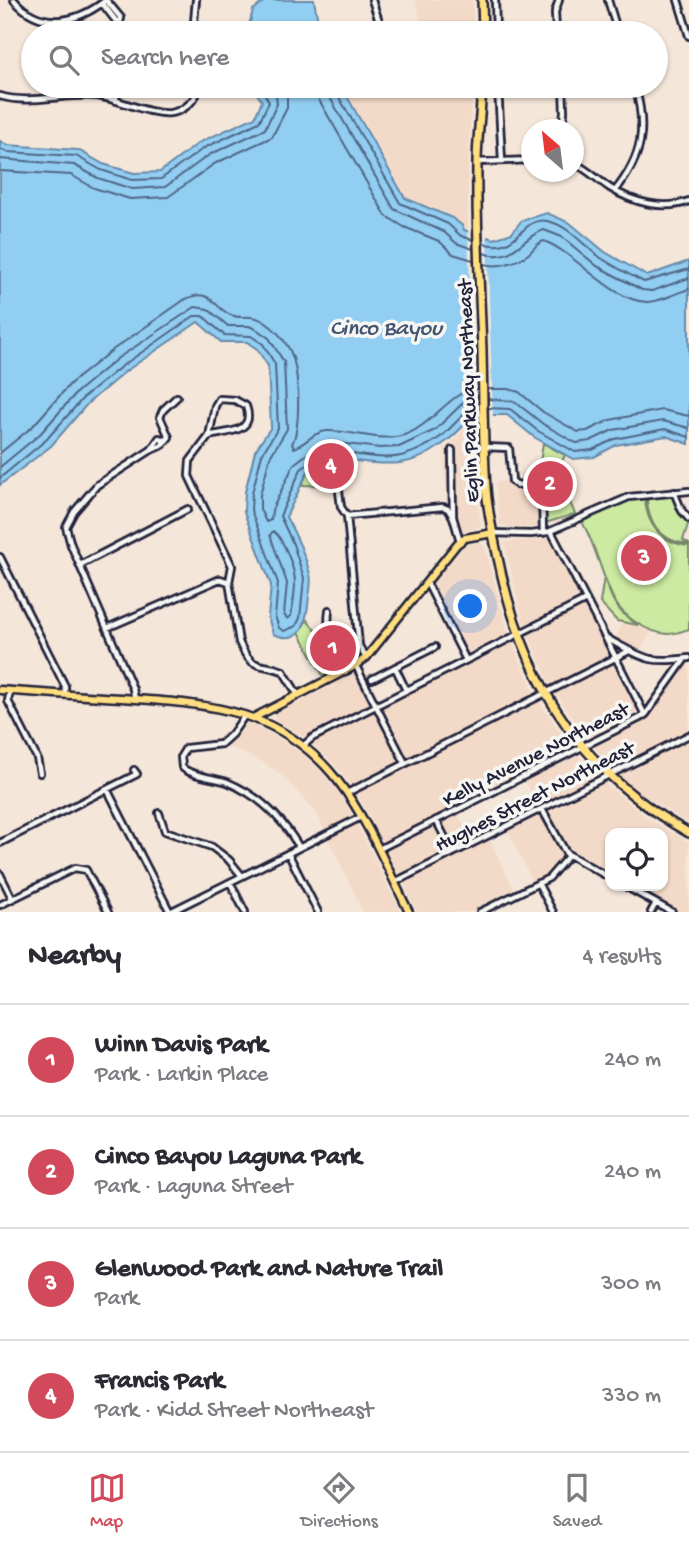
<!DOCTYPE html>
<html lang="en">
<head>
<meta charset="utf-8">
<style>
  body { margin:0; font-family:"Gochi Hand",sans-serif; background:#f7f7f7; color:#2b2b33 }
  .controls { position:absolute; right:21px; bottom:21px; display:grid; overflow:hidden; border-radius:14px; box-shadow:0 2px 5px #0004 }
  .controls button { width:63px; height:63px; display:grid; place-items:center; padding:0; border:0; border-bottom:2px solid #e1e1e2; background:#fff; color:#2b2b33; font:35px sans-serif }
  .compass { position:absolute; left:521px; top:119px; width:63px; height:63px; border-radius:50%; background:#fff; box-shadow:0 2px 5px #0004; rotate:332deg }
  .you { position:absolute; left:471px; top:607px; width:24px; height:24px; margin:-18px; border:5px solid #fff; border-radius:50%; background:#1a73e8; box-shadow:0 0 0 10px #1a73e833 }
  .badge { display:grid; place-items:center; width:46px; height:46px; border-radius:50%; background:#d1495b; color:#fff; font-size:23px; font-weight:700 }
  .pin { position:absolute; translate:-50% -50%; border:4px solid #fff; box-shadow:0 2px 7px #0006 }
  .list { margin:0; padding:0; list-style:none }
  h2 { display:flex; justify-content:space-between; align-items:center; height:91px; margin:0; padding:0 28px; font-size:30px }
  h2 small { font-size:23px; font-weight:400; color:#7c7c81 }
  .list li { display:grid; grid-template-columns:46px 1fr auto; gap:21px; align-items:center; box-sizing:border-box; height:112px; padding:0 28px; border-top:2px solid #e1e1e2 }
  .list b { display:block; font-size:26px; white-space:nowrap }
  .list p { margin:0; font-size:23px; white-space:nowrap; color:#7c7c81 }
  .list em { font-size:23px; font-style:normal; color:#7c7c81 }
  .icon { flex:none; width:38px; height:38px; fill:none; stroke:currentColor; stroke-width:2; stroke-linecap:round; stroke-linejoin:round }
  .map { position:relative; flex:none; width:689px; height:912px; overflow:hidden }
  .search { position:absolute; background:#fff; box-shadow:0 2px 5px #0004; left:21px; right:21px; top:21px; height:77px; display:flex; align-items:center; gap:18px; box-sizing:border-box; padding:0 24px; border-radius:38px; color:#7c7c81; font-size:26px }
  .sheet { height:539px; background:#fff }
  nav { display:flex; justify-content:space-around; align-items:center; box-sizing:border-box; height:98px; border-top:2px solid #e1e1e2; background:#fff; font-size:19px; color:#7c7c81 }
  nav a { display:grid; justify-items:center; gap:4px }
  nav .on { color:#d1495b }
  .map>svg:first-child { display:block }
  .built { fill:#f3dac8 }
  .green { fill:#cceaa1; stroke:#77866e; stroke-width:2 }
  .water { fill:#92cdf2; stroke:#6589a9; stroke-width:2 }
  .pier { fill:#f4e6d9 }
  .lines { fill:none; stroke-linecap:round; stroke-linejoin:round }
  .shore { stroke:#4f6684; stroke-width:2 }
  .minor-casing { stroke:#22223b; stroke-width:10 }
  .major-casing { stroke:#22223b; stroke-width:11 }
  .highway-casing { stroke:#22223b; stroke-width:12 }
  .minor { stroke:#f6f6f2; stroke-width:4.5 }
  .major { stroke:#ffdf80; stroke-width:6 }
  .highway { stroke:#ffdf80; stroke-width:7 }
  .labels { text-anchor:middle; stroke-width:7; stroke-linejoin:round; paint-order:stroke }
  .street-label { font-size:21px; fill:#22223b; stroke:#f6f6f2 }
  .water-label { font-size:23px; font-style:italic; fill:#445572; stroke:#f6f6f2 }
</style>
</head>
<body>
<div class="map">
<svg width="689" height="912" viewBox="0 0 689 912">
  <rect width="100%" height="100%" fill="#f4e6d9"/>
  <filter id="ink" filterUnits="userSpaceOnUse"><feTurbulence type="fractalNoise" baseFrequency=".0143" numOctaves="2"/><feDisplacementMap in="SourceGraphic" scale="14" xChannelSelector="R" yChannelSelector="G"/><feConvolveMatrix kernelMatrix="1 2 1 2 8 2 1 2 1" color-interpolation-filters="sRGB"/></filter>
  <g filter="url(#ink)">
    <path class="built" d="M415 0H473L474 33H424Z
      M343 86H472L468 171V229L452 216 406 197Z
      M474 417 476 490 481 525 476 529 460 532 455 518 454 448H450L452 510 447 506 444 448 453 442Z
      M510 480 517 487 533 485 540 492 541 527 514 528 500 525 495 482Z
      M549 538 583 599 525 628 504 542Z
      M478 542 484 545 509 636 467 657 431 586 462 548 468 544Z
      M585 604 613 657 551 687 527 632Z
      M622 623 638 625 651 631 639 654 614 641Z
      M511 640 535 694 406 760 379 707Z
      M615 661 642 714 589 741 554 691Z
      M687 661H689V733L616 769 592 745 647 716Z
      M357 673 373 704 307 739 275 720 274 714Z
      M537 698 572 750 383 844 356 791Z
      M375 708 403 762 353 787 335 765 310 742Z
      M245 721 281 739 310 760 338 791 354 818 325 832 318 815 284 777 263 762 227 746Z
      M689 739V824L637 791 621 777V773Z
      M576 753 598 778 538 808 524 779Z
      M602 781 647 818 689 842V912H677L629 886H663V833H610V875L567 851 545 810Z
      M541 812 566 855 553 872 533 883 507 829Z
      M457 813 472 841 454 850 439 821Z
      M356 822 401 912H363L327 836Z
      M435 823 450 852 400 877 385 848Z
      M489 838 515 892 474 912H417L402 881Z"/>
    <path class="green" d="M543 443 565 455 557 472 575 514 545 523 542 491 537 483Z
      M328 457 345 459 344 486 302 485 307 473Z
      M673 494 682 515 689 521 683 540 689 544C661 542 647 523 647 496Z
      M645 495C645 523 660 543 689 546V629C683 631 675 634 668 634 648 633 623 617 614 600 601 574 596 545 581 520L634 497Z
      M604 577C612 601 616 611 638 625L617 621 600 603Z
      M307 620 316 631 357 642 359 654 347 664 323 676 299 632Z"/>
    <path class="water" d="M266 0H314L320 33H247L253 10Z
      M251 86H341L405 198 452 218 463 226 464 230 494 239 512 233 521 221 547 213 570 223 605 252 647 276 689 261V444L666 436 616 445 594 457 573 459 534 437 507 415H473C456 436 428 460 400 463 376 466 351 459 328 458L307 473 286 517C296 535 305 554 310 574 312 581 310 589 309 596 307 619 304 647 273 634L268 617 271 585 244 512 245 492 255 451 271 427 268 366 257 349 247 342H221L198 322 126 371 88 403 51 446 0 485V141L7 145 78 150 103 164 134 173 160 172 200 142 255 117 262 101Z"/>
    <path class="pier" d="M468 227 487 234 493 418 474 419Z"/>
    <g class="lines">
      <path class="shore" d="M316 86 319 100 386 216 404 227 439 241 453 254 473 260
        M326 86 329 96 394 209 444 232 456 243 473 249
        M335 86 336 92 400 203 448 224 461 236 473 240
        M0 149 7 152 76 156 101 170 132 180 161 179 204 148 259 122 269 102 260 86
        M0 159 74 165 98 178 132 189 165 187 209 155 265 129 277 104 276 95 270 86
        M0 171 71 175 94 188 130 199 168 197 214 164 272 137 287 108V97L283 86
        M483 243C518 255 521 216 547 221 569 225 583 246 601 258 615 267 630 275 644 282L689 269
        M483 253C514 263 521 237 544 230L562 237 597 266 642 290 652 291 689 278
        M484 264C498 268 515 263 527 255 534 250 536 243 544 241 576 253 611 301 647 302 661 302 676 293 689 289
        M488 389H508L519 392 543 412 578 432 587 431 610 420 662 410 689 416
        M488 399 514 401 543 424 576 443 590 441 613 430 663 421 689 428
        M488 408 510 409 538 431 575 452 592 450 615 439 665 429 689 437
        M0 453 32 427 71 383 111 351 184 300C212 286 212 307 231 315 241 320 251 313 263 321 276 329 288 343 293 358 299 378 301 426 292 444L294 448C306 444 313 432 327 431 354 430 381 444 407 434 434 423 453 389 477 389
        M0 467 40 434 78 391 118 358 195 307 208 309 228 326H249L256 329 269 338 284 362 287 429 270 457 260 495V509L266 522 271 520 272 510 294 464 320 444 329 442 380 448 399 447 435 430 464 402 478 399
        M0 478 46 440 84 397 122 366 194 316H203L224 335 251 336 263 344 275 364 278 428 262 454 252 493 251 510 278 583 275 616 279 628 284 631 296 626 300 618 304 578 293 544 280 516 301 469 327 451C351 452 381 462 405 455 417 451 429 445 439 438 451 430 465 408 478 408
        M273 531C283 537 295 569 295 582 295 593 293 605 291 616L288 619 284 615 287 583 270 535Z"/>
      <defs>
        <path id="minor" d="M14 0C41 31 77 23 106 0
          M372 0 383 33
          M495 0 496 33
          M608 0 618 33
          M678 0 689 36
          M102 3 116 21 120 22 121 18 106 0
          M193 33 196 0
          M556 33 555 12 559 0
          M84 86V96
          M116 86V100
          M498 86 502 161
          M482 92 498 94
          M0 96C30 105 65 93 97 96 119 99 149 115 170 113 185 111 196 100 200 86
          M562 130 564 112 563 86
          M478 162 532 160
          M574 163C587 169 598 180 610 188 632 202 664 211 689 201
          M615 191C643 156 647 128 635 86
          M209 436 215 406 219 399 235 400 246 406C256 434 226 431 209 436L190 461 189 476 232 566 229 582 239 642C252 672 260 662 283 671L298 695
          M165 442 169 437 160 417 163 410 177 397
          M485 447 509 448 512 481 517 485 533 483 542 492 543 533
          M452 450 453 517 460 541
          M337 475 341 507 347 516 359 646 366 658
          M674 492 682 511 689 519
          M347 516 443 507 448 509 453 517
          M551 531 645 715
          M493 533 531 534 548 532 629 497 689 491
          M0 557 65 686V695
          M80 565 188 509
          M427 583 466 660
          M329 610C326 636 332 638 358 639
          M107 628 220 579 229 582
          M608 639C644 658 647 664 689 658
          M356 666 405 763
          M395 667 406 690
          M372 679 435 647
          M10 691 8 701 37 758 40 773
          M135 699 133 689 71 545 66 527 74 512 97 485 151 450 159 438 163 439V445L151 450
          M245 715 232 734 221 744 186 748 181 756 182 767C188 775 215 778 227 782 258 795 282 818 299 847
          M303 746 312 738 586 600
          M107 789 170 912 361 817
          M347 793 629 651
          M542 809 566 853 610 878
          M159 813 165 831 212 847 229 860 242 876
          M436 820 453 853
          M0 843 137 774 134 770
          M379 849 640 718 646 714 685 659
          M288 853 318 912
          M0 874 12 898
          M230 882 245 912
          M395 882 689 735
          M538 883 553 912
          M625 886 672 912
          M0 905 75 868 86 870 108 912
          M480 912 549 878 569 855
          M651 912 656 903"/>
        <path id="major" d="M0 690C41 693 82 696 122 698 208 704 280 707 338 781 368 820 387 868 409 912
          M253 718 351 668 366 658 457 544 465 538 493 533"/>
        <path id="highway" d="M482 0 483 33
          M482 86C481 112 477 139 477 165 476 227 480 289 482 350 483 396 483 442 486 488 488 517 496 548 502 576 529 691 586 775 689 833"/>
      </defs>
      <use href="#minor" class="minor-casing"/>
      <use href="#major" class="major-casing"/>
      <use href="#highway" class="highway-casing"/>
      <use href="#minor" class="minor"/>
      <use href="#major" class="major"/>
      <use href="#highway" class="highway"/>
    </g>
  </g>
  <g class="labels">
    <g class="street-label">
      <text transform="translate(467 391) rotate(-92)" y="7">Eglin Parkway Northeast</text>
      <text transform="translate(535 753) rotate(-27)" y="7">Kelly Avenue Northeast</text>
      <text transform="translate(534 795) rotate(-27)" y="7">Hughes Street Northeast</text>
    </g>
    <g class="water-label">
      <text x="386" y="334">Cinco Bayou</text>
    </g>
  </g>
</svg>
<div class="controls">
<button><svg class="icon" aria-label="locate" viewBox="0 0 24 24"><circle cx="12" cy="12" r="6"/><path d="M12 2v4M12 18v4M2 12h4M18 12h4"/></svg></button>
</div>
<svg class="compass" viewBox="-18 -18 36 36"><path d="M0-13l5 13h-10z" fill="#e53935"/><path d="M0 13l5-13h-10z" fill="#7c7c81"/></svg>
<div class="you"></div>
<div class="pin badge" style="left:333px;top:648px">1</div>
<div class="pin badge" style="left:550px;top:484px">2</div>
<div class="pin badge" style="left:644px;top:558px">3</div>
<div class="pin badge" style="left:331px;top:466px">4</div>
<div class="search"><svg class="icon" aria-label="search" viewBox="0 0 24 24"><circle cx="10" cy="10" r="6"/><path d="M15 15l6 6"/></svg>Search here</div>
</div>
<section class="sheet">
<h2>Nearby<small>4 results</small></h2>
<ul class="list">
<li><span class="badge">1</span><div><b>Winn Davis Park</b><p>Park · Larkin Place</p></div><em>240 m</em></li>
<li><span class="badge">2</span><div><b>Cinco Bayou Laguna Park</b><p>Park · Laguna Street</p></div><em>240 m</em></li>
<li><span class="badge">3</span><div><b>Glenwood Park and Nature Trail</b><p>Park</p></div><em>300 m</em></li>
<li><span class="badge">4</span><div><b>Francis Park</b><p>Park · Kidd Street Northeast</p></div><em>330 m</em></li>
</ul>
</section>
<nav>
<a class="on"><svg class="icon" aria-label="map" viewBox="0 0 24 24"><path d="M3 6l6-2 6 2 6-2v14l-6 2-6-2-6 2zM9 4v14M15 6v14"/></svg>Map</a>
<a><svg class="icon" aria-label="directions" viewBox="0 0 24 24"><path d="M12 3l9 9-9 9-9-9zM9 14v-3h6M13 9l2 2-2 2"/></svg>Directions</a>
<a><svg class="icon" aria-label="saved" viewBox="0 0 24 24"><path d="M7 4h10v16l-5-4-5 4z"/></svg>Saved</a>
</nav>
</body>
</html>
